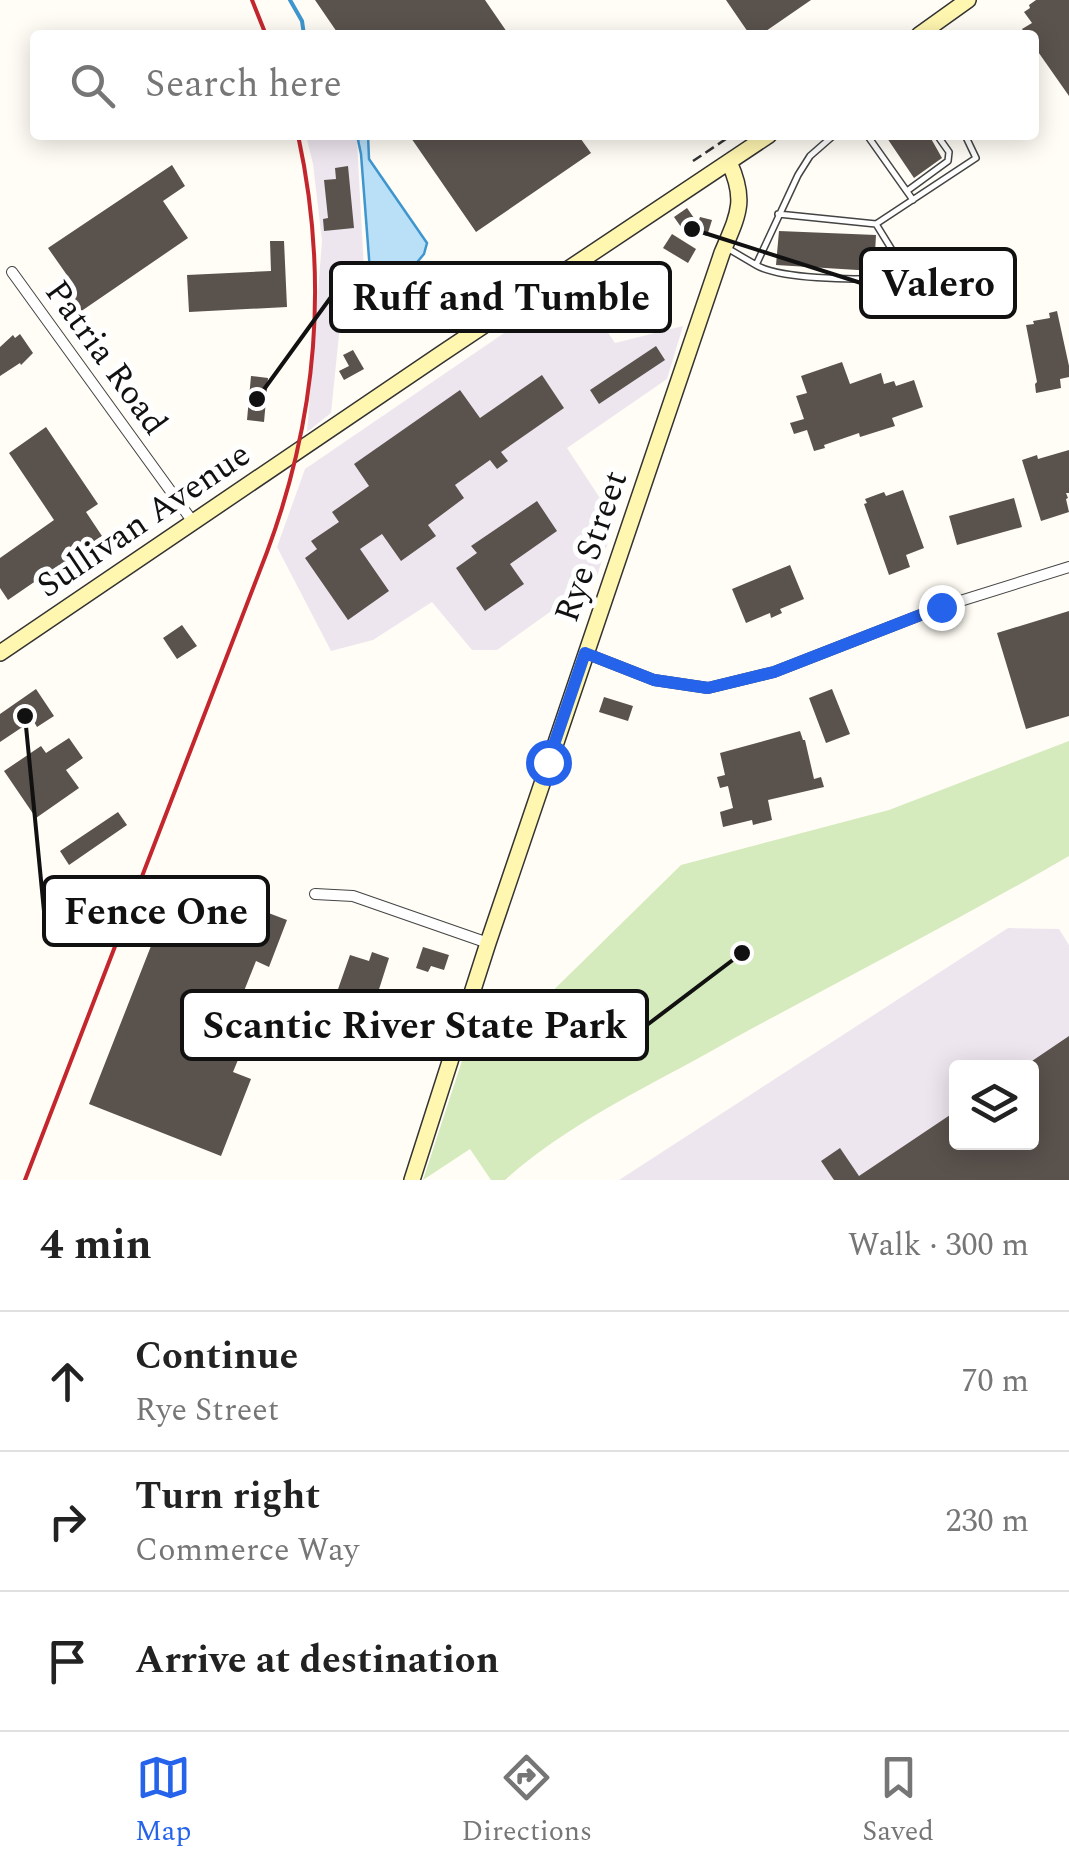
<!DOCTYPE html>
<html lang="en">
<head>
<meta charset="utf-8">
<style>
  body { margin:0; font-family:Spectral,serif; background:#f6f6f6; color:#222 }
  .controls { position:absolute; right:30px; bottom:30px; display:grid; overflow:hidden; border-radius:10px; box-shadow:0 5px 25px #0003 }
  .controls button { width:90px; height:90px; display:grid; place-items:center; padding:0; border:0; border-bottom:2px solid #e0e0e0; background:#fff; color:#222; font:50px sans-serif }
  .stop { position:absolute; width:30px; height:30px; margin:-22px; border:8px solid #2563eb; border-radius:50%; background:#fff }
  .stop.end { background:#2563eb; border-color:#fff; box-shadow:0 2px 10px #0008 }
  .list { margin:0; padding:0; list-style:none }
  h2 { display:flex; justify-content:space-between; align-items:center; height:130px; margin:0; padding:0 40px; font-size:42px }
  h2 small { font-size:32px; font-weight:400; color:#767676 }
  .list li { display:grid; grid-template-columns:65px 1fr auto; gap:30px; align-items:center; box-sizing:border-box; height:140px; padding:0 40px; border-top:2px solid #e0e0e0 }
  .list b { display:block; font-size:38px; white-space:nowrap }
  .list p { margin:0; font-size:32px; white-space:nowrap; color:#767676 }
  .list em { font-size:32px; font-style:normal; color:#767676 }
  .icon { flex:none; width:55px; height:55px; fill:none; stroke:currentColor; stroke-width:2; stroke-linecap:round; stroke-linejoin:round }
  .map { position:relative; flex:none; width:1069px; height:1180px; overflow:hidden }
  .search { position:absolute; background:#fff; box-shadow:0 5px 25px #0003; left:30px; right:30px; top:30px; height:110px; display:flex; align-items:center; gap:25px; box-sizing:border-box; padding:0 35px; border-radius:10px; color:#767676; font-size:38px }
  .sheet { height:550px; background:#fff }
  nav { display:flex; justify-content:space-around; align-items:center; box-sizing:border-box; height:140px; border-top:2px solid #e0e0e0; background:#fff; font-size:28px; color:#767676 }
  nav a { display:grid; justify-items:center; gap:5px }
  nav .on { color:#2563eb }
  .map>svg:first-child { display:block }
  .industrial { fill:#eee6ef; fill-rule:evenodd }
  .green { fill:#d5ebbd }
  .water { fill:#b9e0f7; stroke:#3f96cf; stroke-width:2.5 }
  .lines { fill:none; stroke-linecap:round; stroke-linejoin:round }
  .stream { stroke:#3f96cf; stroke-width:4 }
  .building { fill:#5a524d }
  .lane-casing { stroke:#444; stroke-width:8 }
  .street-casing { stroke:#444; stroke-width:12 }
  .secondary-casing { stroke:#333; stroke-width:18 }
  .path { stroke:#333; stroke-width:2.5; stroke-dasharray:10 5; stroke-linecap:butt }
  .lane { stroke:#fff; stroke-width:5 }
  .street { stroke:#fff; stroke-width:10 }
  .secondary { stroke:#fff6b0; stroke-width:15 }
  .rail { stroke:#c4262e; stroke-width:4 }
  .route { stroke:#2563eb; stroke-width:12 }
  .labels { text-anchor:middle; stroke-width:10; stroke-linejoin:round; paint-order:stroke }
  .street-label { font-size:35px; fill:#111; stroke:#fff }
  .leader { fill:none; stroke:#111; stroke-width:4 }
  .callout-dot { fill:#111; stroke:#fff; stroke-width:4 }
  .callout { fill:#fff; stroke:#111; stroke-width:4 }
  .callout-label { font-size:38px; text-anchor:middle; font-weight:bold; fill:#111 }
</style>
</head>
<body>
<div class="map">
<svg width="1069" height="1180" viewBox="0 0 1069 1180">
  <rect width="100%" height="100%" fill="#fffdf5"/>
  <path class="industrial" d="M306 135H354L357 141 365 289 340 325 331 413 307 432 322 241 313 164Z
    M576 284 615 343 683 326 667 379 567 448 615 521 596 579 497 650H472L432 602 373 640 331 651 277 547 305 469Z
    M1008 928 1059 929 1069 945V1180H619ZM956 1068H1032V1142H956Z"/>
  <path class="green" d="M1069 741V856C950 925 826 987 706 1054 637 1092 564 1127 505 1180H491L470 1149 423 1180 479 1009 521 1022 681 865 889 810Z"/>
  <path class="water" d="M368 135 369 159 427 243 424 254 414 266 412 283 407 290 379 308 372 297 361 154 358 140Z"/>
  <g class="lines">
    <path class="stream" d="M290 0 302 21 304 35"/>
  </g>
  <path class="building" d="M315 0H485L509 35H339Z
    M726 0H811L760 35H750Z
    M1036 0H1069V96L1034 46V35H1026L1022 29 1032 23 1024 12 1030 8 1029 5Z
    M409 135H578L591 153 476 232Z
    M885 135H929L942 158 914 178Z
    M172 165 185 186 163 201 188 238 80 312 61 284 69 278 48 248Z
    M348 166 354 228 324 231 323 219 328 218 324 180 336 179 335 168Z
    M687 208 694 218 681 227 674 217Z
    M700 217 712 220 707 236 695 232Z
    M779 231 876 235 874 271 776 265Z
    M672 234 696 249 688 263 663 248Z
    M270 241H284L287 307 189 312 187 275 271 271Z
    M1057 311 1069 366V377L1060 379 1061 388 1036 393 1035 384 1037 382 1026 325 1034 324 1033 321 1050 318 1049 313Z
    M20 334 33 353 21 365 20 363 0 376V347L13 335 15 338Z
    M656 346 665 360 599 404 590 390Z
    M353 350 364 369 344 380 339 371 349 366 343 355Z
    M842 362 850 384 881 373 884 384 894 381 896 386 914 380 923 407 892 418 895 426 860 437 859 433 824 445 825 448 814 451 807 430 794 434 790 423 804 419 796 396 807 393 801 376Z
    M542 375 564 408 501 452 508 461 497 469 490 460 455 485 464 498 428 525 436 536 401 561 382 534 360 549 389 591 348 620 305 558 317 549 311 541 339 522 332 512 369 486 354 464 460 390 480 418Z
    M251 376 268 378 264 422 247 420Z
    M46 427 98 504 86 512 102 536 68 559 71 564 62 570 59 565 8 600 0 588V558L54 520 9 453Z
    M1069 450V493H1066L1068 498 1066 499 1069 512 1041 521 1022 460 1037 455 1038 459Z
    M903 490 924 548 906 555 910 567 889 575 864 504 867 503 865 499 884 492 886 496Z
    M1014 498 1022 527 957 545 949 516Z
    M537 501 557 531 510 564 524 584 485 611 456 568 477 553 471 546Z
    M790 565 804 599 780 609 782 613 771 618 770 613 746 623 732 589Z
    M1069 611V716L1026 729 997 633Z
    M182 625 197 646 177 659 163 638Z
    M36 689 54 716 37 727 33 720 0 742V714Z
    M832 689 850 734 826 743 809 698Z
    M604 697 633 706 628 721 599 712Z
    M800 731 803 740H805L814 779 821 777 824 787 768 800 772 820 753 825 752 820 723 827 720 812 733 808 728 786 720 788 717 777 725 775 720 753Z
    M69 738 83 758 66 770 79 788 36 818 4 771 41 746 46 753Z
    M118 812 127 825 69 865 60 851Z
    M171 895 246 925 253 907 287 920 269 967 256 961 230 1026 249 1033 233 1072 251 1079 221 1156 89 1104Z
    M423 947 449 955 444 970 431 966 428 972 416 968Z
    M372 952 389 958 374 1005 337 992 350 955 369 961Z
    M1069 1036V1180H834L821 1161 840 1148 859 1176 956 1111V1142H1032V1061Z"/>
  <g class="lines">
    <defs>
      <path id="lane" d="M867 135 913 200
        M907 191 948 161 949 152 937 135
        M876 224 976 158 965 135
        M727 248 756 265 798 175 810 156 834 135
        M756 265C779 279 853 280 882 278 890 277 898 274 905 271L876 224 778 214"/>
      <path id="street" d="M12 272 193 522
        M585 653 654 680 708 688 774 672 941 607 1069 567
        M315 894 353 896 488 943"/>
      <path id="secondary" d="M919 35 968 0
        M0 653 441 354 769 135
        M412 1180 488 943 722 253C738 215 747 201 729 162"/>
    </defs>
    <use href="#lane" class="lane-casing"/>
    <use href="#street" class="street-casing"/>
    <use href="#secondary" class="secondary-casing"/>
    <path class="path" d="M693 161 732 135"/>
    <use href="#lane" class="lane"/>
    <use href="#street" class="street"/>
    <use href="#secondary" class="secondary"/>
    <path class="rail" d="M252 0 266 35
      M25 1180 267 552C318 415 329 278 298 135"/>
  </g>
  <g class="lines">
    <path class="route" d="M548 762 585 653 654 680 708 688 774 672 941 607"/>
  </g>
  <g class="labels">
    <g class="street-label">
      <text transform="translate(107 357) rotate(54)" y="12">Patria Road</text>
      <text transform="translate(143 519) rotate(-34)" y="12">Sullivan Avenue</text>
      <text transform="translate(590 546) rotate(-71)" y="12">Rye Street</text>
    </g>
  </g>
  <path class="leader" d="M692 229L861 283M257 399L331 297M25 716L44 911M742 953L647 1025"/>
  <g class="callout-dot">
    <circle cx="692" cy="229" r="10"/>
    <circle cx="257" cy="399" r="10"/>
    <circle cx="25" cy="716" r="10"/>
    <circle cx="742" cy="953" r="10"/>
  </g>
  <g class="callout">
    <rect x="861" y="249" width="154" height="68" rx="10"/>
    <rect x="331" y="263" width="339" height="68" rx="10"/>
    <rect x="44" y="877" width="224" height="68" rx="10"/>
    <rect x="182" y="991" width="465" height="68" rx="10"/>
  </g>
  <g class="callout-label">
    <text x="938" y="296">Valero</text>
    <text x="501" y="310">Ruff and Tumble</text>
    <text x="156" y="924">Fence One</text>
    <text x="415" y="1038">Scantic River State Park</text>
  </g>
</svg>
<div class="controls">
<button><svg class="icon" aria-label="layers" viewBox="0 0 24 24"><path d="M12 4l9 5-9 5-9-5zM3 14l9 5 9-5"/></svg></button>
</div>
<div class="stop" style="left:548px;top:762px"></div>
<div class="stop end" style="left:941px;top:607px"></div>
<div class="search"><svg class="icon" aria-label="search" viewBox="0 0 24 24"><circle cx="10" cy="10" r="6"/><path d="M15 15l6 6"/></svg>Search here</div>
</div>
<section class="sheet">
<h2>4 min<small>Walk · 300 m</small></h2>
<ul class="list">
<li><svg class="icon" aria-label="ahead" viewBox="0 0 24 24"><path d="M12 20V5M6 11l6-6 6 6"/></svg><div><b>Continue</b><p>Rye Street</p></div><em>70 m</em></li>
<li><svg class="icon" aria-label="right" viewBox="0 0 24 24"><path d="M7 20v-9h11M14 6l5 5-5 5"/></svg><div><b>Turn right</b><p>Commerce Way</p></div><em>230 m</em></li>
<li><svg class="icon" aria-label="arrive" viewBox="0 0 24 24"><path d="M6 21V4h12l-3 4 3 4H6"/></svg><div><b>Arrive at destination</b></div></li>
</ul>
</section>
<nav>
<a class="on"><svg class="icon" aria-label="map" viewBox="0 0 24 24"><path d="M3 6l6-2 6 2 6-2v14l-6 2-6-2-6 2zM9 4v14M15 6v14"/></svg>Map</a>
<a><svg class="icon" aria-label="directions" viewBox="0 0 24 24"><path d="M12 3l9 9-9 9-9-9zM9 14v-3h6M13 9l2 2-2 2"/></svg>Directions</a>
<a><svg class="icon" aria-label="saved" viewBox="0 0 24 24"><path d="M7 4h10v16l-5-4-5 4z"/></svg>Saved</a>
</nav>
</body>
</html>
